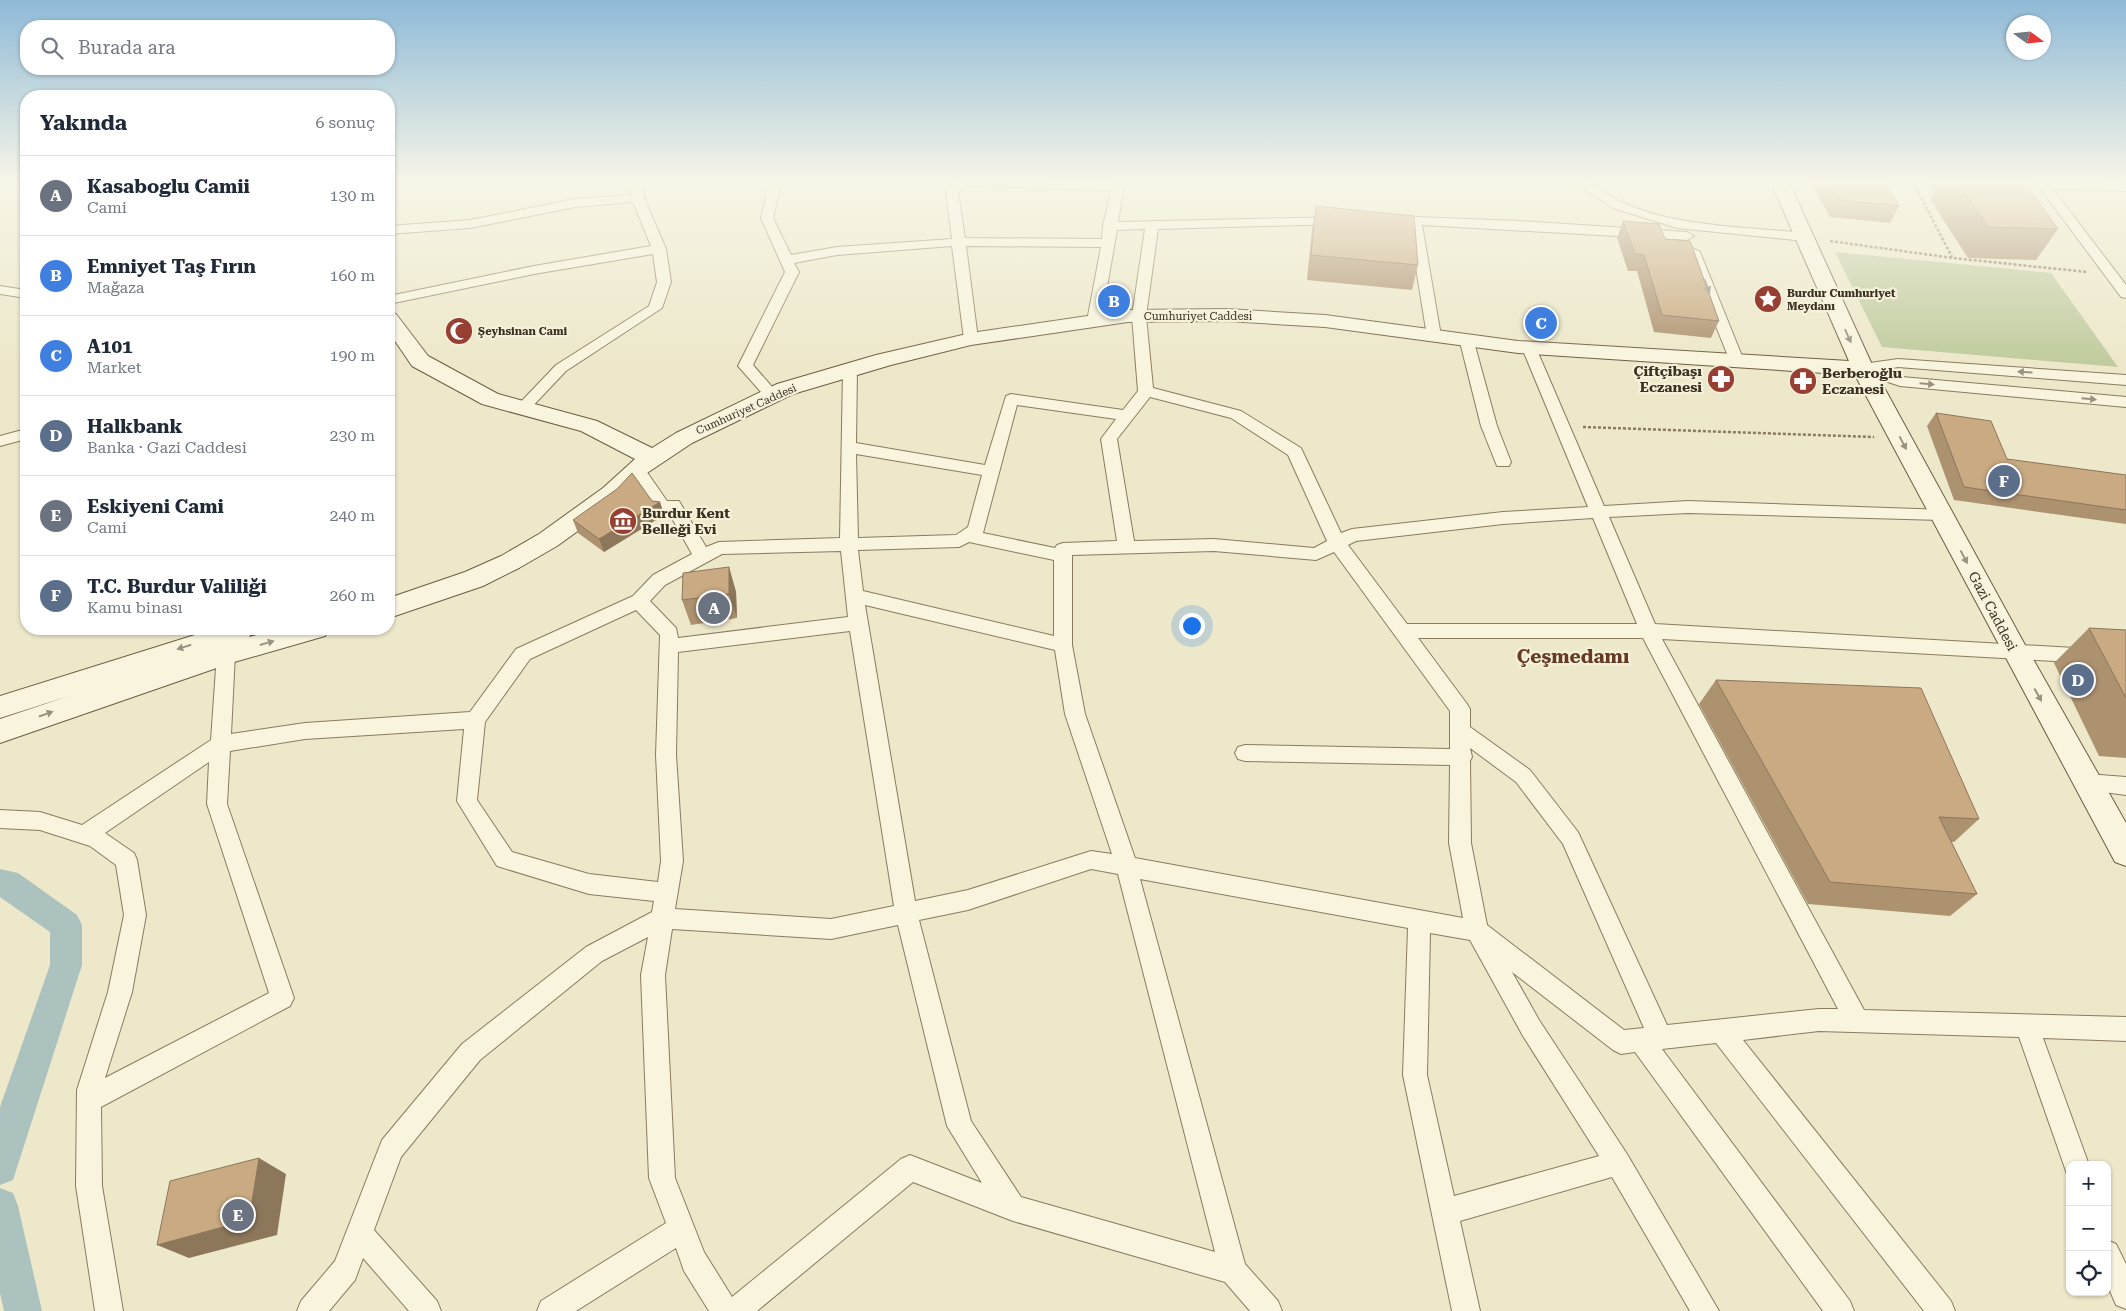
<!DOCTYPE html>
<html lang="tr">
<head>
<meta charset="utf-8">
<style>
  body { margin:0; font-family:"Roboto Serif",serif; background:#f6f6f7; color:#1f2937 }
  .controls { position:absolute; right:15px; bottom:15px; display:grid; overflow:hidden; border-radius:10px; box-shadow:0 1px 4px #0004 }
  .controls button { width:45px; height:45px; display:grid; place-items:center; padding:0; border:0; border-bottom:1px solid #e0e1e3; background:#fff; color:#1f2937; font:25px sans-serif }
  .compass { position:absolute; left:2006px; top:15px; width:45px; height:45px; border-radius:50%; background:#fff; box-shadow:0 1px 4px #0004; rotate:105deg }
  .you { position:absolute; left:1191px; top:625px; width:18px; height:18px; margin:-12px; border:4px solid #fff; border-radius:50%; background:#1a73e8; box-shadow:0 0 0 8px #1a73e833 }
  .badge { display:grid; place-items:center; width:32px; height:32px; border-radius:50%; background:#963f32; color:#fff; font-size:16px; font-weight:700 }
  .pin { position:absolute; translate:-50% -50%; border:2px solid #fff; box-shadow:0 1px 5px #0006 }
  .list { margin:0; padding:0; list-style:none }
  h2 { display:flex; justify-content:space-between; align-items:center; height:65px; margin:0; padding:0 20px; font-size:21px }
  h2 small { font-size:16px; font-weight:400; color:#747a83 }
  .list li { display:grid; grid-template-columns:32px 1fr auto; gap:15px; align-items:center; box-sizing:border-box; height:80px; padding:0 20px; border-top:1px solid #e0e1e3 }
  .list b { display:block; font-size:19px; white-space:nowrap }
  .list p { margin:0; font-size:16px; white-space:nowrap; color:#747a83 }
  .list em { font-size:16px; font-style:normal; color:#747a83 }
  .icon { flex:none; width:28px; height:28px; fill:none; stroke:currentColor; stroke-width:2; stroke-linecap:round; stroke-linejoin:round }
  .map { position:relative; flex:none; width:2126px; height:1311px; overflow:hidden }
  .search { position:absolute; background:#fff; box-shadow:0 1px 4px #0004; left:20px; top:20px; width:375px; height:55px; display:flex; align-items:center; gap:12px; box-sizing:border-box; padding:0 18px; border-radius:20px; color:#747a83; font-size:19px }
  .panel { position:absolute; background:#fff; box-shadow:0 1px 4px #0004; left:20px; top:90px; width:375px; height:545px; border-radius:20px }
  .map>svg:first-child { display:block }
  .green { fill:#c0cb9e }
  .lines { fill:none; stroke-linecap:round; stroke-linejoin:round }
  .canal { fill:#abc2be; fill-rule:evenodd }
  .minor-casing { stroke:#897c5f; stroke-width:2 }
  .secondary-casing { stroke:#6c5d42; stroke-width:2 }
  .path { stroke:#897c5f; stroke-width:2.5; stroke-dasharray:3 2; stroke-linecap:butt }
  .minor { fill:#f8f4de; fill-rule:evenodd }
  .secondary { fill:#f8f4de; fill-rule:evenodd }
  .wall { fill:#ad9270 }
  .shaded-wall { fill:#8d775b }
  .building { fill:#c9aa82; stroke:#8d775b }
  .oneway { fill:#9a9280 }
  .labels { text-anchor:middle; stroke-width:4.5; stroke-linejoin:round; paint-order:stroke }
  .far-poi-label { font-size:11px; font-weight:bold; fill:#3b3122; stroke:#f5f1da; text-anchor:start }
  .far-street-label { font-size:11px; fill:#3b3122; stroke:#f5f1da }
  .poi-label { font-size:14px; font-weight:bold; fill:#3b3122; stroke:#f5f1da; text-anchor:start }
  .street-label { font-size:14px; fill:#3b3122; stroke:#f5f1da }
  .district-label { font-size:19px; font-weight:bold; fill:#663a23; stroke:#f5f1da }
</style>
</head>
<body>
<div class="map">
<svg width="2126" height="1311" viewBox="0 0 2126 1311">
  <rect width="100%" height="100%" fill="#ede8ca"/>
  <path class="green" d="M1835 252 2051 273 2118 367 1882 347Z"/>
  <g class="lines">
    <path class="canal" d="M0 869 18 873 77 915 82 925V965L13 1180 0 1185V1107L50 965V932L0 897Z
      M0 1188 13 1193 18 1206 42 1311H4L0 1293Z"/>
    <defs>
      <path id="minor" d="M631 180H643L644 198 666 249 671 282 662 308 566 371 528 411H518L515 408 556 365 649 306 657 282 653 254 534 274 389 304V296L534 266 651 246 633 202 575 207 470 228 389 234V226L470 220 575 199 632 195Z
        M770 180H782L773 218 791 255 837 247 952 239 946 191 962 180 1112 184 1113 180H1125L1118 222 1343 217 1344 220 1338 224 1158 229 1146 316 1153 388 1241 411 1301 448 1341 533 1352 529 1503 512 1588 507 1522 348 1529 344 1536 348 1604 506 1688 501 1947 510 1949 514 1947 518 1941 520 1688 513 1609 517 1655 624 2126 651V665L1662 639 1864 1010 2126 1017V1041L2043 1038 2089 1165H2070V1175L2067 1174 2019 1037 1819 1031 1743 1040 1951 1301 1955 1311H1924L1716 1043 1662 1049 1850 1301 1854 1311H1823L1635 1052 1621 1054 1613 1050 1512 972 1539 1020 1627 1154 1719 1311H1690L1612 1177 1460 1221 1480 1311H1452L1403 1075 1408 928 1140 879 1245 1264 1278 1301 1282 1311H1250L1225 1282 1013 1221 913 1182 757 1311H709L684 1271 676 1248 576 1311H537L541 1301 666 1223 649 1178 641 975 648 937 602 961 480 1060 401 1157 374 1230 437 1301 441 1311H409L363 1258 355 1280 329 1311H297L301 1301 335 1261 382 1140 462 1044 586 947 652 912 654 901 589 894 497 866 457 801 464 729 305 739 230 751 227 804 294 998 290 1006 101 1107 102 1186 123 1311H95L76 1186 77 1090 108 992 124 915 116 865 90 846 40 830 0 828V810L40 812 82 825 211 740 217 654 219 649 226 647 233 649 235 654 231 734 305 723 470 712 516 649 633 596 653 575 692 554 669 513H658L628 469 630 465H642L667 501H679L706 547 719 542 840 538 843 370 845 367 850 365 857 370 856 443 985 465 1006 396 1011 394 1123 410 1138 391 1132 316 1145 229 1117 230 1101 321 1094 325 1087 321 1101 247 966 246 978 339 971 343 964 339 952 246 837 255 794 263 799 272 753 365 780 396 777 399H767L738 366 785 272 761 218ZM971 185 1111 191 1103 226 1102 239 965 238 958 192ZM1150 397 1231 418 1288 455 1327 541 1314 548 1214 539 1134 541 1117 439ZM1017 405 1116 419 1101 439 1117 541 1063 543 1057 545 1055 548 983 533ZM856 454 982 475 968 527 956 535 858 538ZM1593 518 1637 624H1407L1348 545 1356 541 1503 524ZM969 542 1054 560V636L863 591 858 550 959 547ZM841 551 848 617 678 638 676 628 650 601 665 585 722 554ZM1214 551 1316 560 1334 552 1450 711V749L1245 745 1238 747 1235 753 1238 759 1245 761 1450 765 1449 843 1463 918 1135 858 1085 714 1072 645V555ZM865 605 1055 650 1065 714 1112 854 1091 851 968 890 915 901ZM636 610 660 635 656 755 661 861 658 882 589 874 512 852 477 800 485 722 530 659ZM850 631 894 906 831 919 675 909 683 861 676 755 678 652ZM1418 638H1643L1838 1009H1819L1667 1025 1578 832 1530 770 1470 727V709L1467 704ZM1470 748 1516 782 1563 844 1644 1028 1624 1030 1487 925 1471 843 1470 761 1472 757ZM209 762 207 804 269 993 105 1078 132 992 146 915 137 860 134 853 105 833ZM1091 869 1118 874 1215 1252 1021 1197 971 1121 919 920 968 910ZM898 925 947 1126 982 1183 910 1155 901 1159 732 1297 704 1252 675 1178 665 975 672 929 831 939ZM1430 933 1470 940 1523 1036 1599 1156 1454 1196 1427 1075Z
        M1571 180C1591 178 1603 194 1621 202 1675 227 1747 227 1805 233L1812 237 1805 241 1677 228 1613 208Z
        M2034 180 2126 183V191L2053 189 2126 285V298L2121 297Z
        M1391 216 1519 221 1687 232 1694 236 1687 240 1422 225 1441 336 1434 340 1427 336 1409 225 1386 223 1385 220Z
        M1693 248 1700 252 1744 361 1742 364H1732L1730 361 1686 252Z
        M0 286 26 290V298L0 294Z
        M1467 338 1474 342 1497 426 1511 462 1509 466H1497L1481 426 1460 342Z
        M1898 359 2126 375V385L1898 367 1883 370 1902 377 2126 397V407L1900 386 1858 372 1856 369 1863 364Z
        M26 429V439L0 446V436Z
        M2087 774 2126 777V795L2080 789 2077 783 2080 777Z
        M2107 1240 2116 1244 2126 1264V1309L2116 1305 2107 1284Z"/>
      <path id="secondary" d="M1770 180H1788L1874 369 2025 645 2126 823V866L2115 862 1855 375 1518 353 1325 327 1227 321 1128 322 971 345 891 365 793 394 692 443 644 475 621 500 557 546 519 568 483 586 389 618V598L465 572 501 556 539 534 603 488 635 459 581 431 482 404 412 366 389 332V312L396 314 428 356 498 394 597 421 652 448 676 433 777 384 876 355 971 333 1128 310 1227 309 1325 315 1518 341 1849 361Z
        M214 629H251L253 631 249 637 279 629H328L325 636 231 663 0 743V719L69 696 0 718V696Z"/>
    </defs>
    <use href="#minor" class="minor-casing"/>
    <use href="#secondary" class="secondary-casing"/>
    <path class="path" d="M1912 180 1952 257
      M1830 241 1953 258 2087 272
      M1583 427 1874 437"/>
    <use href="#minor" class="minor"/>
    <use href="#secondary" class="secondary"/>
  </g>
  <path class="wall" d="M1810 180H1884L1899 206 1890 223 1830 217Z
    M1927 180H2023L2058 229 2036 260 1968 258 1930 199 1935 190Z
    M1316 206 1418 265 1412 290 1307 280 1312 230Z
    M1623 221 1665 239 1719 321 1711 338 1654 332 1637 271H1628L1617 238Z
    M1936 413 2007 459 2126 475V524L1954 500 1927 426Z
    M652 501 660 502 664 515 604 552 578 533 573 520Z
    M729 567 736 592 737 618 691 625 682 600Z
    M2089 628 2126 630V758L2099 756 2054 663Z
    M1716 680 1979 819 1954 842H1951L1977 894 1950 916 1808 904 1699 704Z"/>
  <path class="shaded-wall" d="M660 502 664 515 604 552 599 539Z
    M729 567 736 592 737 618 729 594Z
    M259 1158 286 1174 277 1235 189 1258 157 1245Z"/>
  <path class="building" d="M1827 180H1884L1899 206 1839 200Z
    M1956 180H2023L2058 229 1988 227Z
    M1316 206 1414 216 1418 265 1311 255Z
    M1623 221 1659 224 1665 239 1690 241 1719 321 1662 315 1644 255 1635 254Z
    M1936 413 1991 421 2007 459 2126 475V510L1964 487Z
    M632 473 652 501 660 502 599 539 573 520 617 489Z
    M729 567V594L682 600 683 573Z
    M2089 628 2126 630V698Z
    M1716 680 1921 688 1979 819 1939 817 1977 894 1830 882Z
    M259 1158 249 1220 157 1245 170 1181Z"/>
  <defs><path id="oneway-solid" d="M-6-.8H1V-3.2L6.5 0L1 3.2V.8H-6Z" transform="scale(1.25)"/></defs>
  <g class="oneway">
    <use href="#oneway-solid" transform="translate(1707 286) rotate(68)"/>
    <use href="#oneway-solid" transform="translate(1848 336) rotate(66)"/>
    <use href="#oneway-solid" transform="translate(2025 372) rotate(-176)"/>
    <use href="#oneway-solid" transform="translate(1927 384) rotate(5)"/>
    <use href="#oneway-solid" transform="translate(2089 399) rotate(5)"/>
    <use href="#oneway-solid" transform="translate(1903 443) rotate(62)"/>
    <use href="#oneway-solid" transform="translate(1964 557) rotate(62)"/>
    <use href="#oneway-solid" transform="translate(267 643) rotate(-16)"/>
    <use href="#oneway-solid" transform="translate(184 647) rotate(163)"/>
    <use href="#oneway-solid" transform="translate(2038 695) rotate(61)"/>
    <use href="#oneway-solid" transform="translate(46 714) rotate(-19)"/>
  </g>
  <linearGradient id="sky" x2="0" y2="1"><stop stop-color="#8fbad7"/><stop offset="0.5" stop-color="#f7f5e7"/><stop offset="1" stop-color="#f7f5e7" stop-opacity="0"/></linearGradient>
  <rect width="2126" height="363" fill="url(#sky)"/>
  <defs>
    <symbol id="sight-disc" viewBox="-11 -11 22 22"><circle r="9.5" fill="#963f32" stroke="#f5f1da"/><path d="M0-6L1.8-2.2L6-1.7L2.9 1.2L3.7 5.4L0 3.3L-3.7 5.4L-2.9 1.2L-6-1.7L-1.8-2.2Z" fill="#fff"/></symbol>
    <symbol id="mosque-disc" viewBox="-11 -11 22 22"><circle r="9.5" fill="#963f32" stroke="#f5f1da"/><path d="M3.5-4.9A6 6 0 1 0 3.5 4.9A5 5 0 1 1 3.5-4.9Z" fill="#fff"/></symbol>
    <symbol id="pharmacy-disc" viewBox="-11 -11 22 22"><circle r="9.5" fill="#963f32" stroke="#f5f1da"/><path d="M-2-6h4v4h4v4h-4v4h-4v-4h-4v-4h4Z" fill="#fff"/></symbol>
    <symbol id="museum-disc" viewBox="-11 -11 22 22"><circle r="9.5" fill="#963f32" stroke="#f5f1da"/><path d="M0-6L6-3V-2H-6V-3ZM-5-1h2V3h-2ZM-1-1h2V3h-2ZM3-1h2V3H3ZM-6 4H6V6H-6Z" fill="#fff"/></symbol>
  </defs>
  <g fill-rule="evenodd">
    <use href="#sight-disc" x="1752" y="283" width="32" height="32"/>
    <use href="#mosque-disc" x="443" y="315" width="32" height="32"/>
    <use href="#pharmacy-disc" x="1705" y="363" width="32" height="32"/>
    <use href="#pharmacy-disc" x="1787" y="365" width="32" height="32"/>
    <use href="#museum-disc" x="607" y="505" width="32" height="32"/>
  </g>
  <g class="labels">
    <g class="far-poi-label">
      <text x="1787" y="297">Burdur Cumhuriyet<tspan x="1787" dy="13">Meydanı</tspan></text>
      <text x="478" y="335">Şeyhsinan Cami</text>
    </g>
    <g class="far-street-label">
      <text x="1198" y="320">Cumhuriyet Caddesi</text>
      <text transform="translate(746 409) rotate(-24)" y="4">Cumhuriyet Caddesi</text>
    </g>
    <g class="poi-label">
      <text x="1702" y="376" text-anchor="end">Çiftçibaşı<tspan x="1702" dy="16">Eczanesi</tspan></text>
      <text x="1822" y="378">Berberoğlu<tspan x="1822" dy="16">Eczanesi</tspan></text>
      <text x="642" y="518">Burdur Kent<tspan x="642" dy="16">Belleği Evi</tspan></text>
    </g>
    <g class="street-label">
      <text transform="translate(1993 611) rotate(62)" y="5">Gazi Caddesi</text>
    </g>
    <g class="district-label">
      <text x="1573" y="663">Çeşmedamı</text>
    </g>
  </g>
</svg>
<div class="controls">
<button>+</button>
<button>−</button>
<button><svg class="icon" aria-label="locate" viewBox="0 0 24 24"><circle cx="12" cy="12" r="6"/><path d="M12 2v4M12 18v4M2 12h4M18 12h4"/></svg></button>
</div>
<svg class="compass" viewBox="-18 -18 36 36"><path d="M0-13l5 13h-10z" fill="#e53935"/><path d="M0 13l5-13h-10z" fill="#747a83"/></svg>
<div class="you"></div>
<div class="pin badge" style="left:714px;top:608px;background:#6b7280">A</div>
<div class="pin badge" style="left:1114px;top:301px;background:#3f7fe0">B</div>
<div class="pin badge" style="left:1541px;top:323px;background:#3f7fe0">C</div>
<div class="pin badge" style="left:2078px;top:680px;background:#5c6f8a">D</div>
<div class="pin badge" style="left:238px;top:1215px;background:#6b7280">E</div>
<div class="pin badge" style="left:2004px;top:481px;background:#5c6f8a">F</div>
<div class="search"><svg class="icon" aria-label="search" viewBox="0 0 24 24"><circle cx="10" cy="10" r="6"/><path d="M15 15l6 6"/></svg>Burada ara</div>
<section class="panel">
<h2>Yakında<small>6 sonuç</small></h2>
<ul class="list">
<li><span class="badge" style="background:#6b7280">A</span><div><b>Kasaboglu Camii</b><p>Cami</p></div><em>130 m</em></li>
<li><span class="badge" style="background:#3f7fe0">B</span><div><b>Emniyet Taş Fırın</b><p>Mağaza</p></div><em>160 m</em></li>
<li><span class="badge" style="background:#3f7fe0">C</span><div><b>A101</b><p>Market</p></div><em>190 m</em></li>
<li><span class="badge" style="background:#5c6f8a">D</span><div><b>Halkbank</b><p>Banka · Gazi Caddesi</p></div><em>230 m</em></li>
<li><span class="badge" style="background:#6b7280">E</span><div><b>Eskiyeni Cami</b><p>Cami</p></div><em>240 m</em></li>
<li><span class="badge" style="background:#5c6f8a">F</span><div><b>T.C. Burdur Valiliği</b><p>Kamu binası</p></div><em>260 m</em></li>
</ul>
</section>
</div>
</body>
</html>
